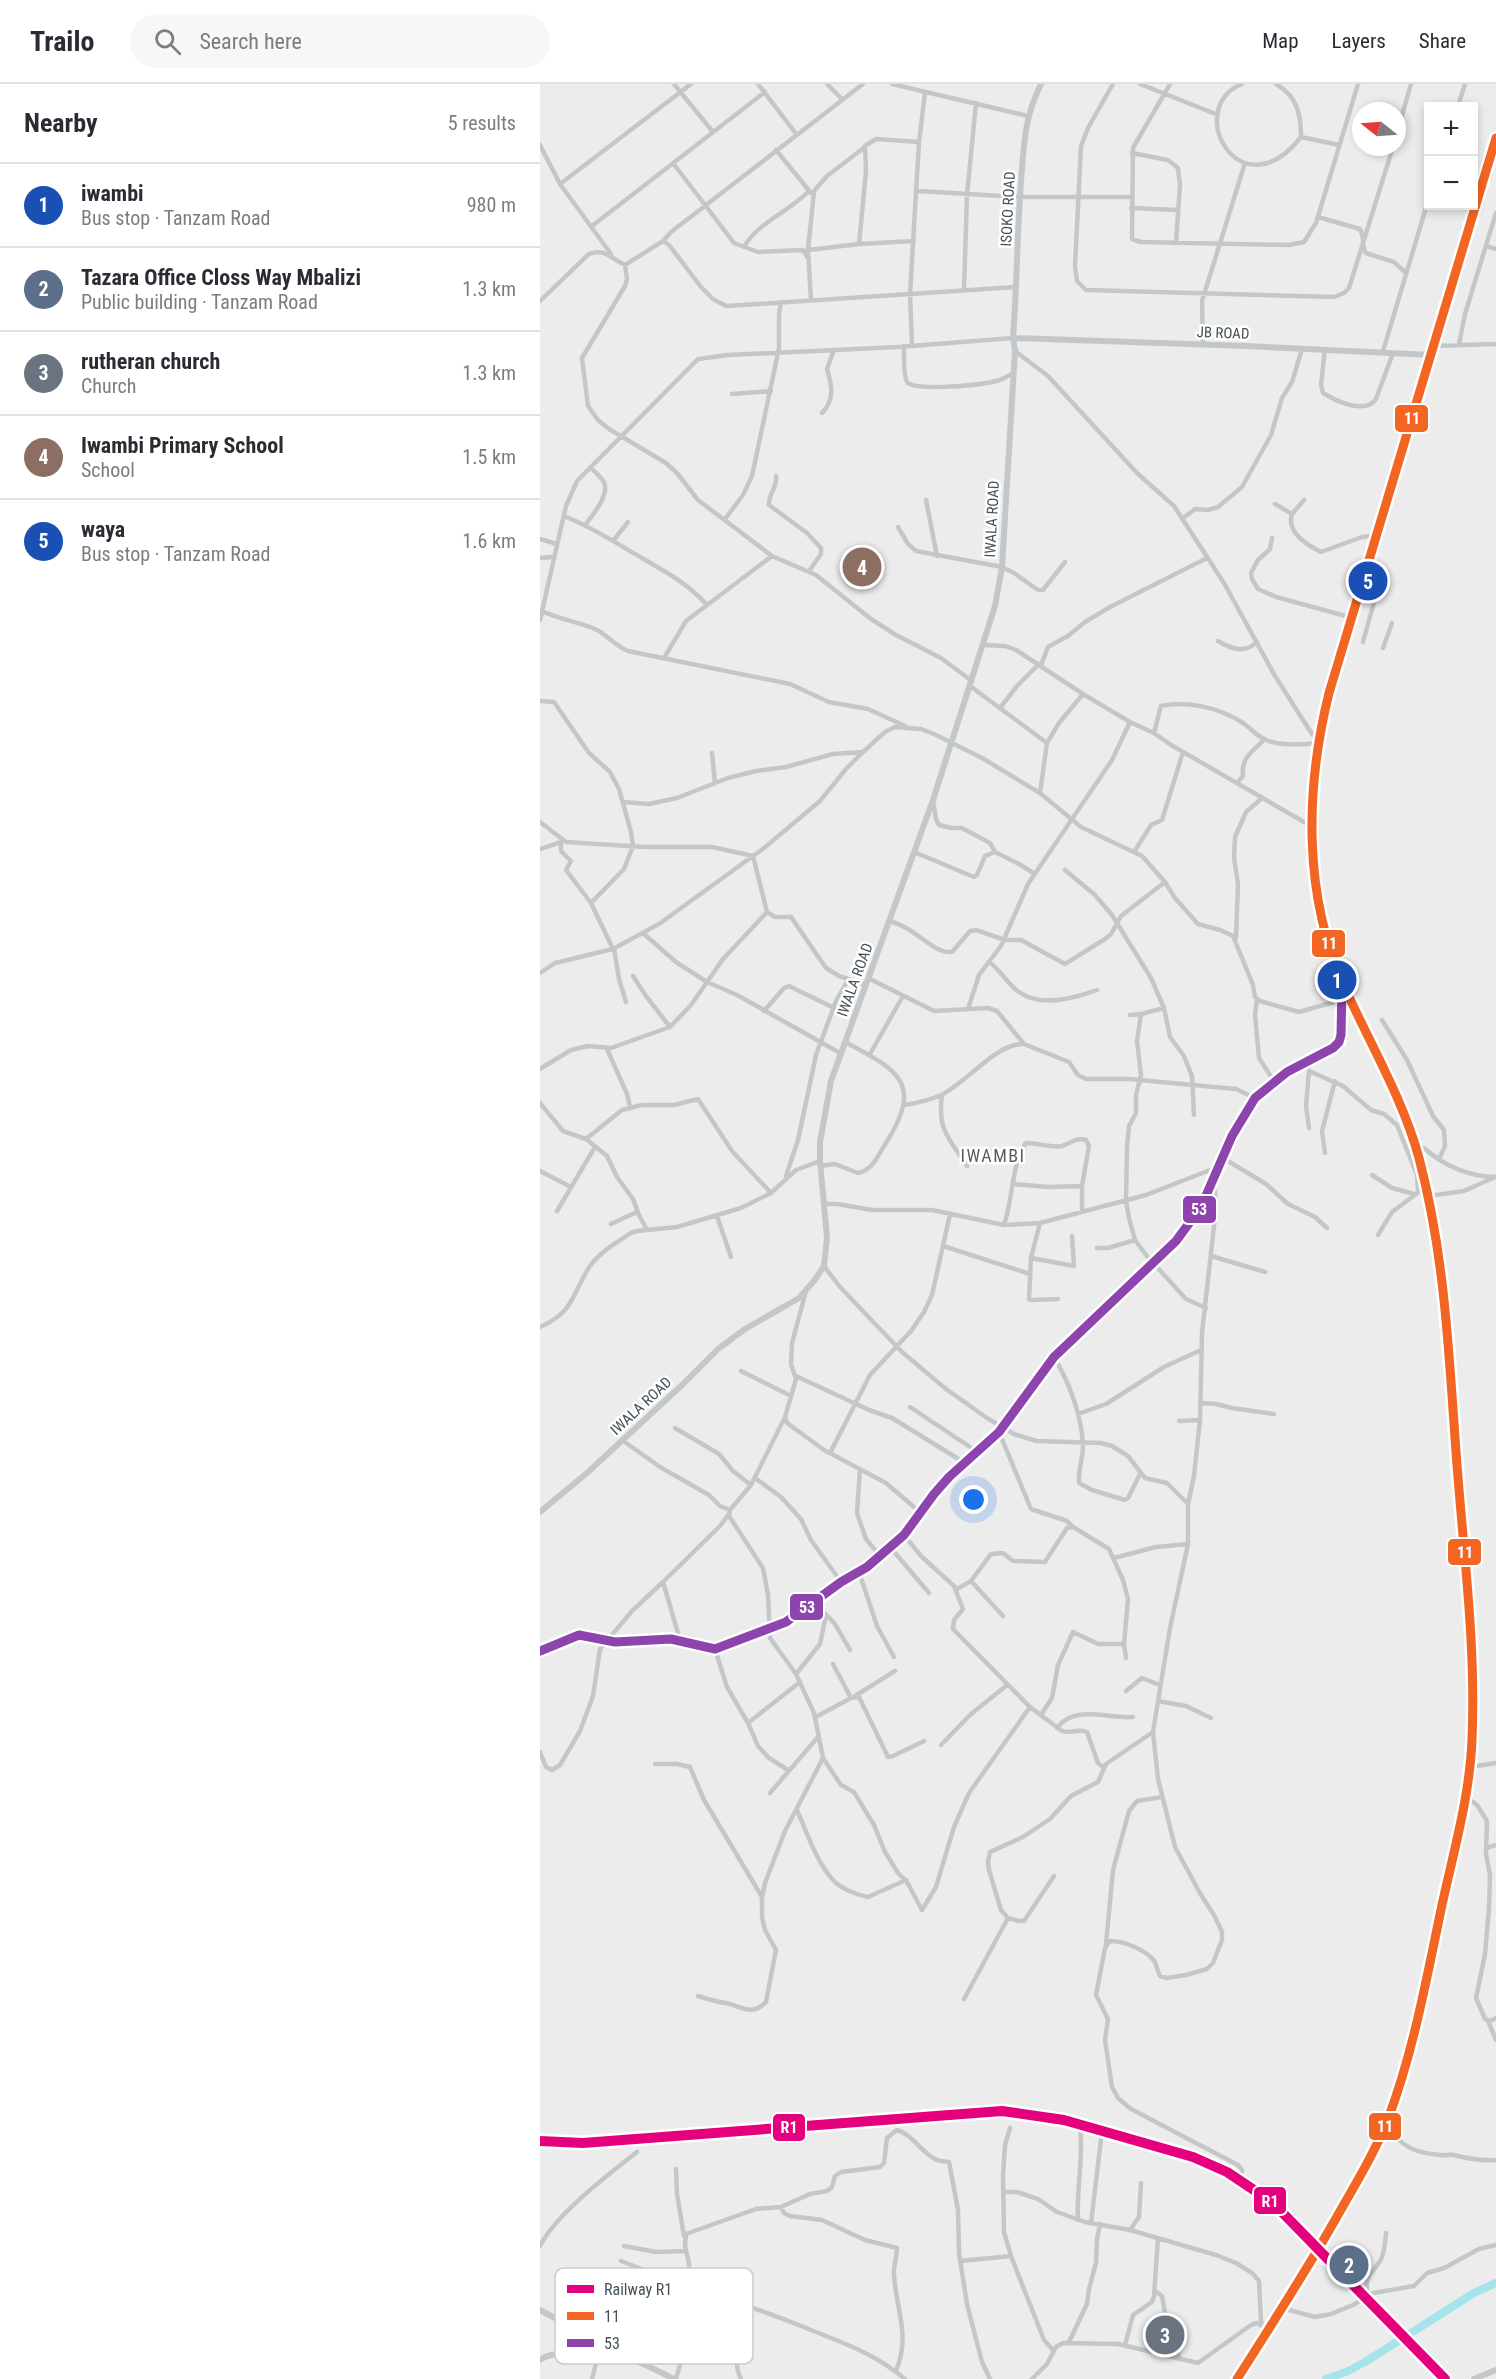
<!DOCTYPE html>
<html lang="en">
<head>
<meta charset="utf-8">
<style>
  body { margin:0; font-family:"Roboto Condensed",sans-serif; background:#f7f7f7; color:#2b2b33 }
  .controls { position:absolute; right:18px; top:18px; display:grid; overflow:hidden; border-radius:0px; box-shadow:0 3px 9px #0003 }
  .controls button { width:54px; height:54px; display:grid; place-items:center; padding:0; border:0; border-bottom:2px solid #e1e1e2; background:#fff; color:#2b2b33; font:30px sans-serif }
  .compass { position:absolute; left:812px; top:18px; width:54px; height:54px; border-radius:50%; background:#fff; box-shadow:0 3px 9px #0003; rotate:287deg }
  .you { position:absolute; left:434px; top:1416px; width:21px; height:21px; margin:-15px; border:4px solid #fff; border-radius:50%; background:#1a73e8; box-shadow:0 0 0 9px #1a73e833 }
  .badge { display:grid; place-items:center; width:39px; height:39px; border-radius:50%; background:#d93025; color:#fff; font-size:20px; font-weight:700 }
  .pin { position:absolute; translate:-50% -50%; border:3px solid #fff; box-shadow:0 2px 6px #0006 }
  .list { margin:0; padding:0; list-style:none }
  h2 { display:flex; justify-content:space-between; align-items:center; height:78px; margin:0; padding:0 24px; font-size:26px }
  h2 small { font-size:20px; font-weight:400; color:#7c7c81 }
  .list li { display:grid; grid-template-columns:39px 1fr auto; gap:18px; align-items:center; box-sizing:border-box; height:84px; padding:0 24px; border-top:2px solid #e1e1e2 }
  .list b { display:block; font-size:22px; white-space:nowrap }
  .list p { margin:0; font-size:20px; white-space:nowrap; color:#7c7c81 }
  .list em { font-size:20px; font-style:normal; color:#7c7c81 }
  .icon { flex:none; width:33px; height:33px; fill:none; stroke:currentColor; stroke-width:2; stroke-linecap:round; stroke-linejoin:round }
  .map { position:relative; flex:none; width:956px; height:2295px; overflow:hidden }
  header { display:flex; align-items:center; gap:36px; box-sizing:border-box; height:84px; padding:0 30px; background:#fff; border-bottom:2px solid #e1e1e2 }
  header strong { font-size:28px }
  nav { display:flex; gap:33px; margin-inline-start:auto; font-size:21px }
  .search { width:420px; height:54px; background:#f7f7f7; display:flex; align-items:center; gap:15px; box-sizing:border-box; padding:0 21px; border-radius:33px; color:#7c7c81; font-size:22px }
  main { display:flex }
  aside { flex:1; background:#fff }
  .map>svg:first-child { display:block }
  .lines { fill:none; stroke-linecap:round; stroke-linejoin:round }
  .river { stroke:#a5e4eb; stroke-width:8 }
  .highway-casing { stroke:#b1b7bc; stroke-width:9 }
  .street { stroke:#c4c7c8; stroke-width:4.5 }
  .secondary { stroke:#c4c7ca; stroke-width:6 }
  .highway { stroke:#b7bcc0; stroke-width:8 }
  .bus-1-casing { stroke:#fff; stroke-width:14 }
  .bus-2-casing { stroke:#fff; stroke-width:14 }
  .bus-1 { stroke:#f26522; stroke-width:9 }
  .bus-2 { stroke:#8e44ad; stroke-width:9 }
  .rail-1-casing { stroke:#fff; stroke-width:15 }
  .rail-1 { stroke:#e5007d; stroke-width:10 }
  .labels { text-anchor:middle; stroke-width:5; stroke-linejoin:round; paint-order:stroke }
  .street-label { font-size:15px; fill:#445158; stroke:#fff }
  .quarter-label { font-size:18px; letter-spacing:1.5px; fill:#585d60; stroke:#fff }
  .key { fill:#fff; stroke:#c7cbcd; stroke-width:1.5 }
  .key-label { font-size:16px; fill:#445158 }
  .line-badge { stroke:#fff; stroke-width:2 }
  .badge-label { font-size:16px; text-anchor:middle; font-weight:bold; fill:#fff }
</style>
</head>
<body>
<header>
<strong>Trailo</strong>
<div class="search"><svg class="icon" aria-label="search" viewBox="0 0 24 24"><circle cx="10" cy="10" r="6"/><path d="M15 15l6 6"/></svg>Search here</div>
<nav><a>Map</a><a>Layers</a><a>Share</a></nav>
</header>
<main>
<aside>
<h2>Nearby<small>5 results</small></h2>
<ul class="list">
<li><span class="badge" style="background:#1a4fb4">1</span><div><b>iwambi</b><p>Bus stop · Tanzam Road</p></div><em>980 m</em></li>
<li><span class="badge" style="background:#5c6f8a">2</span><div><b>Tazara Office Closs Way Mbalizi</b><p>Public building · Tanzam Road</p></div><em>1.3 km</em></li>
<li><span class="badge" style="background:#6b7280">3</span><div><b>rutheran church</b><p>Church</p></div><em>1.3 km</em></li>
<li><span class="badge" style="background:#8d6e63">4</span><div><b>Iwambi Primary School</b><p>School</p></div><em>1.5 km</em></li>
<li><span class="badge" style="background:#1a4fb4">5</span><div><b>waya</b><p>Bus stop · Tanzam Road</p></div><em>1.6 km</em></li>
</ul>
</aside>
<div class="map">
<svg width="956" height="2295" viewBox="0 0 956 2295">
  <rect width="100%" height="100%" fill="#edecec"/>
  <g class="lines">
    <path class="river" d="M786 2295 806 2288 825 2278 934 2209 956 2199"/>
    <defs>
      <path id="highway" d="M697 2295C732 2240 767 2186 799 2129 816 2099 835 2068 848 2035 874 1966 887 1892 902 1821 914 1766 930 1711 932 1655 936 1564 924 1472 917 1381 909 1277 906 1176 879 1074 863 1015 830 960 805 904 763 812 765 706 789 609L956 54"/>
    </defs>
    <use href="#highway" class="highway-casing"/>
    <path class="street" d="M134 0 173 48
      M218 0 257 51
      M287 0 302 15
      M352 0 488 32
      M573 0 548 44 541 62 535 182 537 197 546 206 794 213 804 209 809 204 853 63
      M600 0 678 31
      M630 0 593 64 592 155 601 158 749 161 764 158 776 139 818 0
      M702 0C642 25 701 130 761 53 761 30 757 12 736 0
      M918 22 925 0
      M857 49 871 0
      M761 53 799 61
      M0 61 20 100 71 170
      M236 66 271 109
      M592 69 628 76 638 84 640 101 636 158
      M133 79 194 159 218 168 263 166 268 174
      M20 100 151 0
      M378 107 480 113H592
      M591 124 637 126
      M778 133 820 145C825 153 821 161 826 169L854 178 866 189
      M52 142 225 8
      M123 157 131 148 323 0
      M319 160 326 87 325 62 336 55 379 58
      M946 162 956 165
      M204 163C218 138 249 128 269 107
      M268 166 319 160 374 157
      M85 181 87 195 85 202 42 274 48 322 58 336 69 345 126 379 137 389 158 416 232 472 276 491 331 535 356 551 401 574 432 597
      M424 206 427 111 436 19
      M271 216 268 166 274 107 287 92 325 63
      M0 217 49 170C66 164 71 175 85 181L123 157 129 161 161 203 173 215 186 222 476 203
      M919 260 925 230 956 129
      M372 261 370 210 379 58 385 9
      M663 261 662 217 705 79
      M364 262C364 269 363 295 368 299 379 307 442 301 456 297 462 296 468 292 473 289
      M894 262 956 260
      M785 265 781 301 783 309C796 317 825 331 836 315L853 269
      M475 267 508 292 597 389 634 422 684 499 735 592 772 650 778 655
      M843 267 888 117
      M192 310 231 307
      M282 329C295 316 292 301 287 285L294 266
      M236 392C238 403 228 410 229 421L267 449 281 464V470L269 487
      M386 416 397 472
      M735 420 752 430C746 448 767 461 781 468L822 453 837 451
      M752 430 764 416
      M24 432C52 443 76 459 102 474 126 488 147 499 166 520
      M185 435 203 411 212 392 239 264V230L241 218
      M642 435 655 425 668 426 678 423 702 403 731 351 742 314 752 298 762 265
      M45 441C52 432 70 411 64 398 61 393 55 388 51 384
      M358 443 368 460 376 467 462 483 474 489 498 506H503L525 478
      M732 454 730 465 718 476 711 489 712 495 718 505 736 513 813 534
      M0 455 17 460
      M73 457 88 438
      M0 474 13 473
      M2 527C20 536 41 538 57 546 68 552 76 562 88 567L250 600 289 618 328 625 365 642
      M0 536 26 422 37 397 158 275 188 271 358 263 473 254
      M678 557C691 565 705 570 717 558
      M823 558 839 500 837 483 829 478
      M444 561 465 562 476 566 543 610 590 638 614 649 631 661 771 742
      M843 564 852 539
      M124 574 146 537 232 472
      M501 581 508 563 528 552 545 538 570 523 667 474
      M430 602 507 659
      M0 617 14 618 49 669 70 688 79 705 91 748 93 762 84 785 51 819 73 865
      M460 624 477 602 499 580
      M614 649 621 622C648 616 680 624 703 639 710 644 717 652 726 656 741 662 761 661 777 659
      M172 669 175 699
      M697 699 703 692C701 673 712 668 725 655
      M500 709 507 659 519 639 543 610
      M393 716 396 735 399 741 411 744H422L450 759 455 768 479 780 495 790
      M83 718 109 720 137 714 188 694 216 687 246 683 293 670 323 668
      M0 738 26 758 104 763H172L213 772 227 828 235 833H251L286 884 299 892 326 901
      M21 758V767L31 777 26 786 51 819
      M0 765 21 758
      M374 768 434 793 437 791 445 772 455 768
      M594 768 611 741 622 736 643 668
      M525 786 555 811 572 831 611 894 624 924 630 953 644 972 652 992 654 1031
      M350 837C356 839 363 842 368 845 382 853 396 869 412 868L430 847 436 846 465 856H481L525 880 565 855 571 850 581 832 625 798
      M104 850 136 878 167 898 197 911 300 969
      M696 854 698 800 694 774 695 753 706 728 721 715
      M74 864 79 895 86 918
      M449 878C461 886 467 900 479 908 501 924 535 914 557 906
      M0 889 15 879 73 865 119 840 224 764 280 717 306 685 323 668 345 648 355 643 381 645 394 650 442 674 500 709 541 743 602 772 625 798 635 814 658 840 680 846 693 852 713 901 715 913 720 917 759 928 801 916
      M93 892 106 912 130 943
      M328 894 394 927 448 924 457 927 484 960 529 978 538 991 546 995H589L696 1005 715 1014
      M717 915 715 931 719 974 734 997
      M428 925 439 891 461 862 488 800 572 676 590 638
      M224 927 244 904 249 902 294 924
      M601 930 597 957 601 991 596 1011V1029L589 1042 587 1063 586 1117 589 1134 595 1156 606 1171 646 1215 666 1224
      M590 931 601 930 624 924
      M842 936 867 976 893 1032 904 1046 905 1062 899 1075
      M67 965 87 1010 90 1023
      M330 970 363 912
      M767 978 769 987 803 1002 831 1026 844 1030 857 1041 877 1091 878 1107
      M0 985 31 966 48 962 71 964 130 943 151 921 183 875 227 828
      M769 987 766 1022 769 1044
      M402 1011C397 1046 409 1054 427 1082
      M0 1019 23 1047 46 1055 67 1072 77 1093 93 1115 99 1131 107 1146
      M364 1021C377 1019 390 1016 401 1011 428 998 456 959 484 960
      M46 1055 82 1026 102 1021H134L158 1015 192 1067 231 1109
      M876 1063 884 1064C903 1081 929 1093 956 1093
      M785 1069 782 1047 795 997
      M683 1074 726 1100 748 1120 775 1133 787 1144
      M280 1082 295 1080 318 1089C333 1086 338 1071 346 1059 384 999 358 986 305 958
      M0 1087 31 1103
      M832 1091 852 1104 874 1110
      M246 1092 258 1056 276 971 296 917 308 896
      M674 1093 676 1124 662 1249 660 1336 654 1392 648 1420V1460L630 1544 613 1648 618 1695 635 1763 661 1811 674 1831 682 1848V1856L673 1879 667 1885 646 1891 627 1894 620 1892C618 1888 617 1883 615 1878 607 1866 584 1857 570 1857L565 1864 556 1911 568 1935 565 1956 572 2003 578 2014 591 2025 698 2081 702 2086 700 2094
      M473 1100 508 1103 542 1102
      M889 1112 924 1107 953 1094
      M285 1120H297L332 1126H392L464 1141 500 1139 606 1111 670 1086 678 1085
      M17 1127 55 1063
      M177 1132 191 1173
      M500 1139 491 1174 489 1215 491 1216 518 1215
      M71 1140 97 1128
      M464 1141C473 1115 471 1084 485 1060L487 1059C498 1059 511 1064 522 1062 531 1059 536 1053 546 1056L549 1062 542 1102V1127
      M838 1151 852 1128 887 1102
      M403 1162 490 1190
      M557 1164H568L595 1156
      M671 1172 725 1188
      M491 1174 534 1182 532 1152
      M284 1182 300 1203 362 1268 406 1305 447 1334 474 1350 496 1357 561 1359 572 1362 588 1372 605 1394 627 1399 648 1420
      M266 1207 252 1259 251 1280 256 1295 245 1333 247 1339 284 1366 346 1399 381 1429
      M0 1243C35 1228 32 1209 50 1182 59 1169 77 1158 91 1149L97 1147 137 1143 201 1124 231 1109 256 1086 280 1077
      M514 1273C529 1298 542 1332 543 1362 543 1374 538 1386 539 1399L552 1406 585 1416 588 1414 600 1390
      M201 1287 251 1312
      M256 1292 329 1326 352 1334 425 1379
      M661 1319 676 1320 692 1324 734 1330
      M370 1323 439 1369
      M538 1330 566 1320 624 1283 661 1266
      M245 1333 211 1401 190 1426 189 1432 223 1484 228 1511 230 1554 256 1590 274 1629 283 1674 301 1701 314 1708 334 1741 345 1768 358 1789 367 1798 382 1826
      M639 1337 660 1336
      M135 1344 179 1370 193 1387 211 1401
      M459 1348 491 1425 527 1437 533 1443
      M82 1356 120 1383 169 1411 180 1422 190 1426
      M290 1369 330 1291 371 1247 384 1228 392 1211 410 1130
      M320 1385 317 1429 326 1455 340 1472
      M215 1394 241 1413 261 1435 271 1456 301 1498
      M364 1451 381 1472 414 1502 423 1525 414 1536 413 1545 490 1623 522 1647C530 1650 539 1644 547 1648L558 1679 564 1684
      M350 1463 389 1509
      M574 1474 616 1463 648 1460
      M319 1488 337 1542 354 1573
      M431 1497 463 1532
      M417 1505 431 1497 451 1470 463 1469 473 1477 505 1478 527 1444 533 1443 569 1465 583 1496 588 1515 584 1560 586 1574
      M273 1517 295 1540 310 1566
      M140 1556 123 1498 180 1442 189 1430
      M175 1565 187 1603 208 1639 218 1662 229 1674 248 1686
      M0 1567 39 1551 75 1558 131 1555 175 1565 246 1538 301 1498 327 1483 364 1451 394 1410 409 1393 459 1348 514 1273 636 1157 661 1123 692 1052 715 1014 747 988 793 964 799 958 801 951 802 902
      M293 1580 311 1614
      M256 1590 280 1560 286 1531
      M586 1607 602 1594 620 1601
      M315 1612 355 1587
      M618 1617 646 1622 671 1634
      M501 1631 512 1614 518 1581 533 1548 558 1560H584
      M276 1633 311 1614 319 1613 348 1673 353 1672 384 1657
      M208 1639 260 1598
      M517 1644C534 1620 568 1635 593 1633
      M401 1661 430 1631 467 1601
      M0 1668 6 1683 12 1686 20 1681 40 1647 53 1612 60 1565 92 1527 123 1498
      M115 1680H137L150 1683 164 1716 222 1813
      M930 1683 956 1679
      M230 1709 278 1653
      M925 1712 937 1721 947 1737 946 1770 950 1791 949 1824 945 1870 936 1914 945 1935 950 1937 956 1934
      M257 1726C266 1747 278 1781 294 1797 301 1805 318 1811 328 1813L366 1796
      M946 1764 956 1761
      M514 1792 484 1837H479L468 1834 461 1826 449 1786 448 1778 450 1768 483 1753 510 1735 531 1712 558 1698 566 1680 613 1648
      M382 1826 396 1803 414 1743 429 1709 490 1623
      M566 1860 573 1786 589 1727 597 1717 622 1713
      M158 1912C167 1915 176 1918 186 1919 200 1922 212 1933 226 1918L236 1866 225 1846 222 1833V1813L225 1799 245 1747 283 1674
      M424 1915 468 1834
      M948 1937 956 1956
      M847 2039C858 2062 875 2069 900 2071 905 2072 909 2070 914 2071 929 2075 940 2077 956 2076
      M470 2044 465 2061 463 2091 464 2148 471 2172 504 2256 513 2266
      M136 2085 137 2110 144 2152
      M463 2108H477L498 2115 517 2128 545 2138 590 2146 676 2171 696 2179 712 2189 719 2197 721 2238 728 2247
      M241 2123 244 2129 250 2132 282 2136 325 2156 357 2164C357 2173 353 2182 354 2191 356 2226 371 2251 356 2287
      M538 2136C536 2105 544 2074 540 2043
      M551 2139 562 2047
      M590 2146 599 2133 601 2099
      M0 2162C16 2130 68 2091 97 2068
      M84 2162 116 2168 146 2167
      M81 2177 130 2196 149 2197
      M420 2177 471 2172
      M150 2205C193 2216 235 2231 276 2248 309 2261 338 2272 365 2295
      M615 2207 622 2212 626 2235 633 2245 639 2275
      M829 2211C822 2194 832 2190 840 2177 845 2169 845 2158 846 2149
      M742 2224 775 2233 791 2230 813 2221 833 2209 874 2202 887 2189 904 2184 939 2165 956 2161
      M529 2258 547 2220 549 2205 556 2179 557 2155 560 2140
      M585 2261 593 2231 612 2218 614 2212 618 2154
      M52 2295 59 2268
      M136 2295 149 2247V2179L145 2162 146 2150 216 2125 241 2123 270 2110 287 2107 292 2103 295 2092 301 2088 340 2083 344 2079 347 2054 357 2046C372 2050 381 2068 395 2075 400 2078 404 2077 409 2078L418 2126 419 2169 427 2220 442 2278 450 2295
      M201 2295C190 2274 203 2244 209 2223
      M492 2295 507 2280 516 2263 523 2259 578 2260 658 2279 711 2241 717 2239 722 2242"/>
    <path class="secondary" d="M473 254 706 262 891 271
      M0 1428 47 1389 142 1301 178 1265 205 1245 259 1214 274 1197 284 1182 287 1154 280 1077V1058L291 997 393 716 455 522 462 483 475 267 473 254C477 202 477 150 481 98 484 61 484 34 501 0
      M0 2226 69 2263 74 2268
      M0 2276C9 2269 21 2270 32 2269 80 2266 92 2274 134 2295
      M934 2295 956 2286"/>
    <use href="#highway" class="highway"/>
    <defs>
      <path id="bus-1" d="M697 2295C732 2240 767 2186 799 2129 816 2099 835 2068 848 2035 874 1966 887 1892 902 1821 914 1766 930 1711 932 1655 936 1564 924 1472 917 1381 909 1277 906 1176 879 1074 863 1015 830 960 805 904 763 812 765 706 789 609L956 54"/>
      <path id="bus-2" d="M0 1567 39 1551 75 1558 131 1555 175 1565 246 1538 301 1498 327 1483 364 1451 394 1410 409 1393 459 1348 514 1273 636 1157 661 1123 692 1052 715 1014 747 988 793 964 799 958 801 951 802 903"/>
    </defs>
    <use href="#bus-1" class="bus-1-casing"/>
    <use href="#bus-2" class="bus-2-casing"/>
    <use href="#bus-1" class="bus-1"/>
    <use href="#bus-2" class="bus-2"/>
    <defs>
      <path id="rail-1" d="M0 2057 43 2059 462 2027 524 2036 653 2073 687 2088 732 2118 905 2295"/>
    </defs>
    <use href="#rail-1" class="rail-1-casing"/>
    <use href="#rail-1" class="rail-1"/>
  </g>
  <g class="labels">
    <g class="street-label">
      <text transform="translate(468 125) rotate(-87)" y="5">ISOKO ROAD</text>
      <text transform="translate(683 249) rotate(2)" y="5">JB ROAD</text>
      <text transform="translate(452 435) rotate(-87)" y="5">IWALA ROAD</text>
      <text transform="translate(315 896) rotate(-70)" y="5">IWALA ROAD</text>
      <text transform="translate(101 1322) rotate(-43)" y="5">IWALA ROAD</text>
    </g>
    <g class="quarter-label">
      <text x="453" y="1078">IWAMBI</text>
    </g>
  </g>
  <rect x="15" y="2184" width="198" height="96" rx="9" class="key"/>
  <rect x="27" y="2201" width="27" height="8" fill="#e5007d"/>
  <rect x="27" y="2228" width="27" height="8" fill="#f26522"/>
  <rect x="27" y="2255" width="27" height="8" fill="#8e44ad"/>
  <g class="key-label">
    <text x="64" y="2211">Railway R1</text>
    <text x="64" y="2238">11</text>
    <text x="64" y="2265">53</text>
  </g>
  <g class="line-badge">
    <rect x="854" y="320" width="35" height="29" rx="6" fill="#f26522"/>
    <rect x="771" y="845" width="35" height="29" rx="6" fill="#f26522"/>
    <rect x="642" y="1111" width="35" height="29" rx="6" fill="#8e44ad"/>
    <rect x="907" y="1454" width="35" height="28" rx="6" fill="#f26522"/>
    <rect x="249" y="1509" width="35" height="28" rx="6" fill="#8e44ad"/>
    <rect x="828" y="2028" width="34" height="29" rx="6" fill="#f26522"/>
    <rect x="232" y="2029" width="34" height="29" rx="6" fill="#e5007d"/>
    <rect x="713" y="2102" width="34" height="29" rx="6" fill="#e5007d"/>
  </g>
  <g class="badge-label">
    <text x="872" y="340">11</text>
    <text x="789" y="865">11</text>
    <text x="659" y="1131">53</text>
    <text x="925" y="1474">11</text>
    <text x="267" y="1529">53</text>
    <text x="845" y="2048">11</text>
    <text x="249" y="2049">R1</text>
    <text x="730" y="2123">R1</text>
  </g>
</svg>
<div class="controls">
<button>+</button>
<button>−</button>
</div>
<svg class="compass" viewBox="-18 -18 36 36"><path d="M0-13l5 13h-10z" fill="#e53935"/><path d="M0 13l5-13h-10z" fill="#7c7c81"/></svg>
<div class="you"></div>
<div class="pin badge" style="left:797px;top:896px;background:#1a4fb4">1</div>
<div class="pin badge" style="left:809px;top:2181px;background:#5c6f8a">2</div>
<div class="pin badge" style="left:625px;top:2251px;background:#6b7280">3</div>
<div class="pin badge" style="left:322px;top:483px;background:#8d6e63">4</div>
<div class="pin badge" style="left:828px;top:497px;background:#1a4fb4">5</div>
</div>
</main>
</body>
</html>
